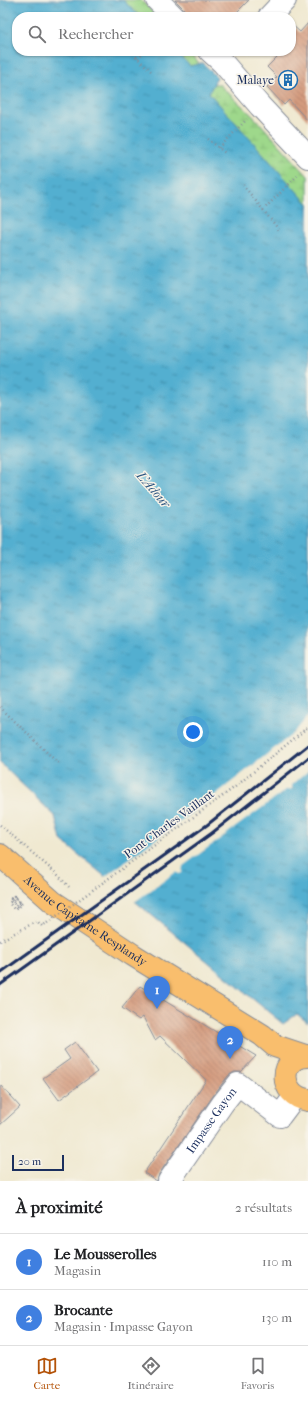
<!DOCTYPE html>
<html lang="fr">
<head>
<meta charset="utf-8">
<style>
  body { margin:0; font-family:"IM FELL French Canon",serif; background:#f2f2f2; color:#202124 }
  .scale { position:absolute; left:12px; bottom:10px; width:52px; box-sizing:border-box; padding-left:4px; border:2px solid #1b2f5e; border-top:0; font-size:11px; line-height:14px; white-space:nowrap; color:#1b2f5e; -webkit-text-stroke:3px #f7f3e8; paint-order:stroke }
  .you { position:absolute; left:193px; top:732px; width:14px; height:14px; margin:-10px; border:3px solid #fff; border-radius:50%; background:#1a73e8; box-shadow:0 0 0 6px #1a73e833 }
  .badge { display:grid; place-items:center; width:26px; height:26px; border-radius:50%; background:#b45309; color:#fff; font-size:13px; font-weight:700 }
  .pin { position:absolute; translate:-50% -33px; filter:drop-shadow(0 1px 2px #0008) }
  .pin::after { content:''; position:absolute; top:21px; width:14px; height:12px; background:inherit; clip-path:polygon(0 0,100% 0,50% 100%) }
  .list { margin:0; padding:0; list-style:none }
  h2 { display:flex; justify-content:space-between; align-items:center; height:52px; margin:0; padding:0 16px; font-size:17px }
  h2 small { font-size:13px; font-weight:400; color:#757577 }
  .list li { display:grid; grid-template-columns:26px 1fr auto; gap:12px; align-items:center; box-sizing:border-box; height:56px; padding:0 16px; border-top:1px solid #e0e0e0 }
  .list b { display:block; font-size:15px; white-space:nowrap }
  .list p { margin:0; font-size:13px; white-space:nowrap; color:#757577 }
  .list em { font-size:13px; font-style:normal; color:#757577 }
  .icon { flex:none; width:22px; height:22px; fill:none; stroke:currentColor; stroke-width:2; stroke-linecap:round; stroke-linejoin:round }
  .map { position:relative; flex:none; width:308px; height:1181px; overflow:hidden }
  .search { position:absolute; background:#fff; box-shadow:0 1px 3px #0004; left:12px; right:12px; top:12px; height:44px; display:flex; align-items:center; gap:10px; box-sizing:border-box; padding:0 14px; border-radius:16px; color:#757577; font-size:15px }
  .sheet { height:164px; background:#fff }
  nav { display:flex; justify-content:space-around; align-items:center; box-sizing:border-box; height:56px; border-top:1px solid #e0e0e0; background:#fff; font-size:11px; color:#757577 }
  nav a { display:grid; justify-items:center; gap:2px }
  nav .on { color:#b45309 }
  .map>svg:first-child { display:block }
  .wetland { fill:url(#wetland-marsh); stroke:#5c8474 }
  .water { fill:url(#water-ripples); stroke:#366f97 }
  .pier { fill:#f0e9d1 }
  .building { fill:url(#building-back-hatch) }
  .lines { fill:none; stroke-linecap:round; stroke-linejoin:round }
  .minor-casing { stroke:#868c98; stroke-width:24 }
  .major-casing { stroke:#868c98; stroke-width:24 }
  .path { stroke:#868c98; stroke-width:2.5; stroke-dasharray:1 3; stroke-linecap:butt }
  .minor { stroke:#fff; stroke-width:22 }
  .major { stroke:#f9be6d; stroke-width:22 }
  .rail { stroke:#1b2f5e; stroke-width:3 }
  .path-bridge { stroke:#868c98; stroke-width:2.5; stroke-dasharray:1 3; stroke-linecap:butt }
  .labels { text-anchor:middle; stroke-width:3; stroke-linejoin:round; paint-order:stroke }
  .poi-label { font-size:12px; fill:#1b2f5e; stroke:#f7f3e8; text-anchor:end }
  .street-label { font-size:12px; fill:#1b2f5e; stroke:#f7f3e8 }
  .water-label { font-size:13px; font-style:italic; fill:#2c5580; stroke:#f7f3e8 }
</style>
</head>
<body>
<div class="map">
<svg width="308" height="1181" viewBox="0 0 308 1181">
  <defs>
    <pattern id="wetland-marsh" width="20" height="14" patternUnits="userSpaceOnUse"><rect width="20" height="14" fill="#9ed88b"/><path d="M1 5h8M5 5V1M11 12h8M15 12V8" fill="none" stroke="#88ba7a"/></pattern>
    <pattern id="water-ripples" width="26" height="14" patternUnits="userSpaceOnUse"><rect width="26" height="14" fill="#52afd0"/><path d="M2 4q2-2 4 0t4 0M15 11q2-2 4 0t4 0" fill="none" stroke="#438fac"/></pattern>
    <pattern id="building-back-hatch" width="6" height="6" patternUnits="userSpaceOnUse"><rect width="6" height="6" fill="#d49b7e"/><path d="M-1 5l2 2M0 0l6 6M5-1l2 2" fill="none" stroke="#ab7f6a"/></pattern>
  </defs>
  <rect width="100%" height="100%" fill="#f7f3e8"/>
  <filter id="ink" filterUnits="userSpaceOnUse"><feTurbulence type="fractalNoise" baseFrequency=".025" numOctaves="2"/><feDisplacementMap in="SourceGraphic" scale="8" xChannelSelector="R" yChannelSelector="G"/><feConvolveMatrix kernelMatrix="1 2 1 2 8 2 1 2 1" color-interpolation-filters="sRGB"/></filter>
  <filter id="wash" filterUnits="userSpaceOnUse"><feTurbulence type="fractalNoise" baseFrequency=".012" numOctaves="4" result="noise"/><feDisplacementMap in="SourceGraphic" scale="16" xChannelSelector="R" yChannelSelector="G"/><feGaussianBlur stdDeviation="0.9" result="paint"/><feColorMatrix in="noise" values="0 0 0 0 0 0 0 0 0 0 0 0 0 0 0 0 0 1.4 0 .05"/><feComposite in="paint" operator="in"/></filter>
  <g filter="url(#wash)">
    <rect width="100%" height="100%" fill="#f0e9d1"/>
    <path class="wetland" d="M118 0H141L158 17H137Z
      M172 51H189L199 64 192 67 180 59Z
      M215 84H219L222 87 257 120 308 176V207L208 98 209 85Z"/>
    <path class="water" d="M0 0H123L140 17H17V51H175L190 66 203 63 217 77 209 93 308 204V1023L297 1014 283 1024 61 840 55 816 0 763Z"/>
    <path class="pier" d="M308 716V771L292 785V789L286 790 183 866 182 873 179 874 176 872 133 903 103 878 202 805 294 733Z"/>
    <g id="blocks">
      <path class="building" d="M175 0H249L232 17H186V13L183 8Z
        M308 23V121L289 100 284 105 267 87 277 77 267 67 283 51H291V24L300 32Z
        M140 986 256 1056 241 1072H234L228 1076 213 1096 159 1174 157 1181 144 1173 206 1080 160 1036 155 1040 143 1017 139 1020 122 1008Z
        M75 1042 97 1072 59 1100 43 1078 70 1059 64 1050Z
        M0 1085 20 1107 0 1125Z"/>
    </g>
  </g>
  <g filter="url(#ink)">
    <use href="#blocks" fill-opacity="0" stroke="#868c98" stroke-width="1"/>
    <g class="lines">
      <defs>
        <g id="minor">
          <path d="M157 0 174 17"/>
          <path d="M269 17 285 0"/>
          <path d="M210 51 223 63 260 106 308 157"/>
          <path id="s1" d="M169 1181 223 1103 238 1084 280 1116 295 1096"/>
        </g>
        <g id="major">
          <path id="s2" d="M0 855 53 902 133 955 262 1035 275 1046 305 1056"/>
          <path d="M308 1056C278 1056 278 1096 308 1100"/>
        </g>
      </defs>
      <use href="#minor" class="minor-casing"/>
      <use href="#major" class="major-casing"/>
      <path class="path" d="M130 51 151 71
        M138 58 145 51
        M208 139 225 153
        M219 148 247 119
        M243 185 280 231
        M263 210 299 174
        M0 707 60 765
        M0 825 58 875 69 887
        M17 897 9 903 15 910 24 901
        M15 898 20 903 17 906 11 899 14 896 21 903 17 907 10 899 14 896 21 904
        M0 941 37 921 42 926 47 923V922"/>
      <use href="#minor" class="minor"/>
      <use href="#major" class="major"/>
      <path class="rail" d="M0 973 207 825 308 745
        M0 985 212 833 308 758"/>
      <path class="path-bridge" d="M47 923 235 787 308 727"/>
    </g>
  </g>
  <defs>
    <symbol id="building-ring" viewBox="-11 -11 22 22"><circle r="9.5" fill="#f7f3e8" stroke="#1f6fb2" stroke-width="1.5"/><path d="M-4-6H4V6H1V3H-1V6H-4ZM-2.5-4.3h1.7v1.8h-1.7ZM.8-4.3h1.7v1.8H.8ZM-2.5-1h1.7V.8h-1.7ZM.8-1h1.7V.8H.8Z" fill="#1f6fb2"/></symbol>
  </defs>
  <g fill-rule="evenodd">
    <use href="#building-ring" x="277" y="69" width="22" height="22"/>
  </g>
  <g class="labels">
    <g class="poi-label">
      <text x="274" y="84">Malaye</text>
    </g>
    <g class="street-label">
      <text transform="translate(169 824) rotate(-36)" y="4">Pont Charles Vaillant</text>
      <text dy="4" stroke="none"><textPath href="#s2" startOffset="108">Avenue Capitaine Resplandy</textPath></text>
      <text dy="4" stroke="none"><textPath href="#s1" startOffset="74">Impasse Gayon</textPath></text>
    </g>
    <g class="water-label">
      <text transform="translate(154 489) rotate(49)" y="5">L'Adour</text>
    </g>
  </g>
</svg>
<div class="scale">20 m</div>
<div class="you"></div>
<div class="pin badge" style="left:157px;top:1009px;background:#3f7fe0">1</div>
<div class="pin badge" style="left:230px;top:1059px;background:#3f7fe0">2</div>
<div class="search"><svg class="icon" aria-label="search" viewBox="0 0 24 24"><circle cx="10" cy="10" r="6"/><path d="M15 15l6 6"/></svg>Rechercher</div>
</div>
<section class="sheet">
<h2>À proximité<small>2 résultats</small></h2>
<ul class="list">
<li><span class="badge" style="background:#3f7fe0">1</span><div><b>Le Mousserolles</b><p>Magasin</p></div><em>110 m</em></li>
<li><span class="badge" style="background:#3f7fe0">2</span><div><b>Brocante</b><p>Magasin · Impasse Gayon</p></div><em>130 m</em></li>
</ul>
</section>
<nav>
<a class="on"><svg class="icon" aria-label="map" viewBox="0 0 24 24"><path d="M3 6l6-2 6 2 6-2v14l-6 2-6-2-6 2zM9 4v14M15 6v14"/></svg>Carte</a>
<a><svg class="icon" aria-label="directions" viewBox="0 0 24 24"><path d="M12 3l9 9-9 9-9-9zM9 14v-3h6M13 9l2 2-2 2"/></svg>Itinéraire</a>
<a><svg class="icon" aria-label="saved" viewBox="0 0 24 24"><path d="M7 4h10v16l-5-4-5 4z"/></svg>Favoris</a>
</nav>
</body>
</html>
